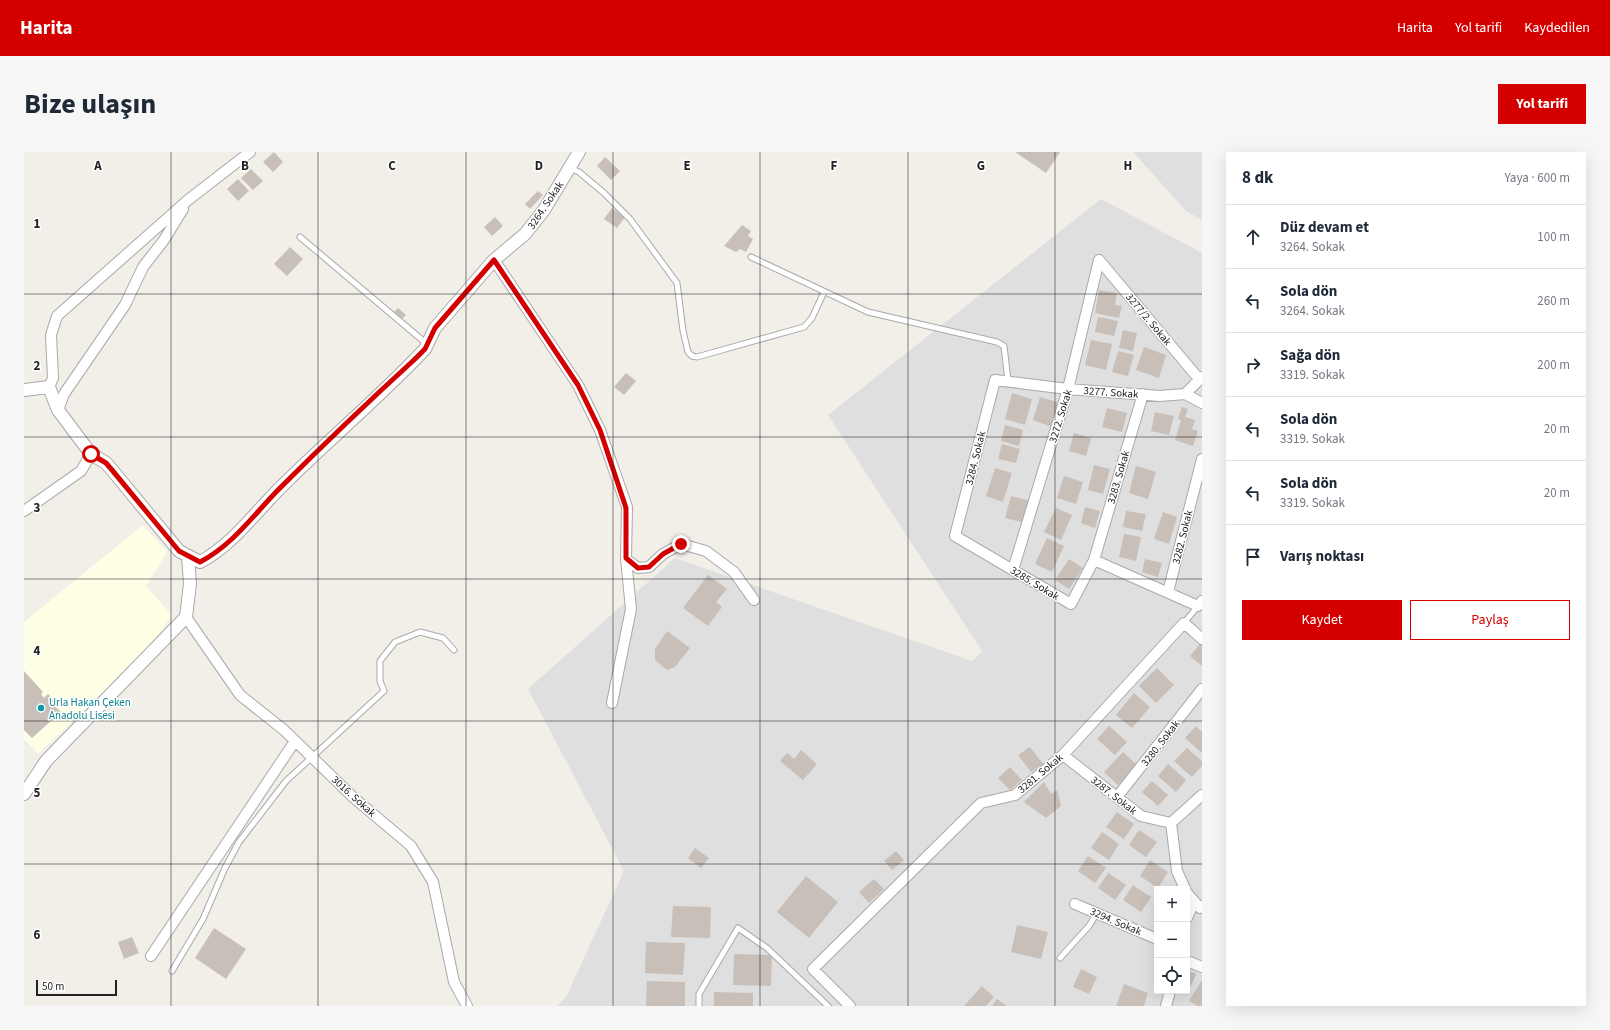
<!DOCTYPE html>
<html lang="tr">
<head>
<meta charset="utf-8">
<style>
  body { margin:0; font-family:"Source Sans 3",sans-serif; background:#f6f6f7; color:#1f2937 }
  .controls { position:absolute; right:12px; bottom:12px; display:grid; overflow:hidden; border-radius:0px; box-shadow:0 4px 16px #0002 }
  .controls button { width:36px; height:36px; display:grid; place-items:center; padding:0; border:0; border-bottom:1px solid #e0e1e3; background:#fff; color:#1f2937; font:20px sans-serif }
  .scale { position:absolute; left:12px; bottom:10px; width:81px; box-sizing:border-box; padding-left:4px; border:2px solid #222; border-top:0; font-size:11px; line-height:14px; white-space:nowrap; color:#222; -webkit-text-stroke:3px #fff; paint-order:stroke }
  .stop { position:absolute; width:12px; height:12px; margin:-9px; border:3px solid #d40000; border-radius:50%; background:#fff }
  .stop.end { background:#d40000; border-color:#fff; box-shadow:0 1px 4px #0008 }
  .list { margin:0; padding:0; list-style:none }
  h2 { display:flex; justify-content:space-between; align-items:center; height:52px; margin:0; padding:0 16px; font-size:17px }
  h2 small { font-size:13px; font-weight:400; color:#747a83 }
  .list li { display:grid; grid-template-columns:26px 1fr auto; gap:12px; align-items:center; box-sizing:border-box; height:64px; padding:0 16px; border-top:1px solid #e0e1e3 }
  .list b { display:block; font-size:15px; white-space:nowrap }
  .list p { margin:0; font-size:13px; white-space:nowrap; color:#747a83 }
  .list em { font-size:13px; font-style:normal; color:#747a83 }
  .actions { display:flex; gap:8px; padding:12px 16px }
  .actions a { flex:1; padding:9px 0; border:1px solid #d40000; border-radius:0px; text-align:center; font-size:14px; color:#d40000 }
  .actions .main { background:#d40000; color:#fff }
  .icon { flex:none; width:22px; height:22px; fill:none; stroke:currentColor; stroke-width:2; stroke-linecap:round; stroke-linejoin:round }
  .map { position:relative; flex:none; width:1178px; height:854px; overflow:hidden; border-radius:0px }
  header { display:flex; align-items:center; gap:24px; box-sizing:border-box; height:56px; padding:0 20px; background:#d40000; color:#fff }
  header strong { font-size:19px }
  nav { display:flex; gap:22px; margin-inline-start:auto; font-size:14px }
  .intro { display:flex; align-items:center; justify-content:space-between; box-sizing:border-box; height:96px; padding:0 24px }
  h1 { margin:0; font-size:28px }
  .button { padding:10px 18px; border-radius:0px; background:#d40000; color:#fff; font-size:14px; font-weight:700 }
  main { display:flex; gap:24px; padding:0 24px }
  aside { flex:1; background:#fff; border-radius:0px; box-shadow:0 4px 16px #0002 }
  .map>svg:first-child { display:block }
  .residential { fill:#e0dfdf; fill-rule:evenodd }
  .education { fill:#ffffe5 }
  .building { fill:#c7bfb8 }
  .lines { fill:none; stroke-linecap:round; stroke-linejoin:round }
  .service-casing { stroke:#a9a9a9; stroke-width:7 }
  .minor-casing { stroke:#a9a9a9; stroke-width:12 }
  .tertiary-casing { stroke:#a9a9a9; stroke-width:14 }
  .service { stroke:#fff; stroke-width:5 }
  .minor { stroke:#fff; stroke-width:10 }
  .tertiary { stroke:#fff; stroke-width:12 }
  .route { stroke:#d40000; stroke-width:5 }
  .grid { fill:none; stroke:#222; stroke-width:1; stroke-opacity:0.55 }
  .culture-dot { fill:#0f9aa8; stroke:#fff; stroke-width:1.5 }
  .labels { text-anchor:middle; stroke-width:3; stroke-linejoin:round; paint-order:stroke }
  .street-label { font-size:11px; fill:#222; stroke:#fff }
  .culture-label { font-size:11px; fill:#0d838f; stroke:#fff; text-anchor:start }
  .grid-label { font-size:13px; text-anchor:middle; font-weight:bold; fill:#222; stroke:#fff; stroke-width:3; stroke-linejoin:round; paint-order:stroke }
</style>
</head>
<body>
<header>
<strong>Harita</strong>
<nav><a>Harita</a><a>Yol tarifi</a><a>Kaydedilen</a></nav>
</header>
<div class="intro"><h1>Bize ulaşın</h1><a class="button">Yol tarifi</a></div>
<main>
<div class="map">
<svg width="1178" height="854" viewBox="0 0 1178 854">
  <rect width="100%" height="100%" fill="#f2efe9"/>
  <path class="residential" d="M1109 0H1178V68L1162 59Z
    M1077 47 1178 101V854H533L542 845 600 719 504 537 651 406 948 509 958 499 804 263ZM1133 737H1163V839H1133Z"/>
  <path class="education" d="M119 373 143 400 122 434 148 463 127 494 14 602 0 587V470Z"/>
  <path class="building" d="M250 0 259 10 249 20 239 10Z
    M991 0H1036L1022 21Z
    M581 5 596 19 587 28 573 14Z
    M227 17 239 29 229 38 217 26Z
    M214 27 225 39 214 49 203 37Z
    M514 39 519 43 506 57 501 52Z
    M588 56 601 65 593 76 580 67Z
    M471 65 479 74 468 84 460 75Z
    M718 73 727 79 724 84 729 87 722 100 716 97 712 100 700 94Z
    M266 95 279 107 263 124 250 112Z
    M1075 138 1093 141 1091 153 1098 154 1095 166 1071 161Z
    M374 156 382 163 378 167 370 160Z
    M1074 165 1094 169 1090 184 1071 180Z
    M1099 178 1113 181 1109 199 1095 196Z
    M1067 188 1088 192 1082 218 1061 213Z
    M1120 195 1142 203 1135 226 1112 218Z
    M1094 199 1110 203 1104 224 1088 220Z
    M602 221 612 229 600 243 590 235Z
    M988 241 1008 247 1001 273 981 267Z
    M1016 245 1036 251 1028 275 1009 268Z
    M1158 255 1164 257 1161 265 1171 268 1168 277 1174 279 1169 294 1151 288 1157 268 1154 267Z
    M1083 256 1103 261 1098 280 1078 275Z
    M1131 260 1150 264 1145 283 1127 279Z
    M981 273 999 278 995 294 977 289Z
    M1050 281 1067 286 1062 304 1045 299Z
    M978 292 996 297 992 311 974 307Z
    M1070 313 1086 317 1079 342 1064 338Z
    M1112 314 1132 320 1124 347 1105 341Z
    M971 316 988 321 979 350 962 344Z
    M1040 324 1059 330 1052 352 1033 346Z
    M987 344 1007 349 1001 371 981 366Z
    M1061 355 1076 359 1071 376 1057 371Z
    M1032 356 1048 363 1037 388 1020 380Z
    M1102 359 1122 362 1118 379 1099 375Z
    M1139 360 1153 365 1145 392 1130 387Z
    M1100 382 1117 385 1112 409 1095 405Z
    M1023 386 1040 394 1028 420 1011 412Z
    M1045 407 1059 416 1045 437 1031 428Z
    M1121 407 1138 411 1134 425 1118 420Z
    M684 423 703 437 692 450 698 455 684 474 659 456Z
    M643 479 666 496 651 515 643 518 631 508V497Z
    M1176 492 1178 493V514L1166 504Z
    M1133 516 1150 533 1132 551 1115 534Z
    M0 519 19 540 17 542 20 546 24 542 32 550 29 552 37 560 8 586 0 578Z
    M1110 541 1126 555 1108 576 1092 563Z
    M1085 574 1103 590 1091 603 1073 587Z
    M1172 574 1178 580V601L1161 586Z
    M1006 595 1019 612 1007 620 994 603Z
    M1163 596 1178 609V614L1168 625 1150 609Z
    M777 598 793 612 779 628 756 609 763 601 770 607Z
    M1099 600 1113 613 1094 633 1080 620Z
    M1144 612 1162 628 1152 640 1134 624Z
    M986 615 998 628 986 638 974 626Z
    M1128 629 1144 643 1134 654 1118 640Z
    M1020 630 1027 642 1033 638 1037 654 1022 666 1000 650Z
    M1093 660 1110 672 1100 687 1082 675Z
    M1115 678 1133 690 1122 705 1105 693Z
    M1078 680 1095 692 1085 708 1067 696Z
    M671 696 685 706 677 716 664 706Z
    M872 699 880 708 868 718 860 709Z
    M1064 704 1082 716 1071 731 1054 719Z
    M1126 708 1144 720 1134 736 1116 724Z
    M1084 721 1102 733 1091 748 1074 736Z
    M782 724 814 750 785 786 753 760Z
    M850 727 860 737 845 751 835 740Z
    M1109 733 1127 745 1117 760 1099 748Z
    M649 754 687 755 686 786 647 785Z
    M993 773 1024 780 1017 807 987 800Z
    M190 776 222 797 202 827 171 806Z
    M108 785 115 801 100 807 94 790Z
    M622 790 661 791 659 823 621 821Z
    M710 802 748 803 747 834 709 833Z
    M1057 817 1073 825 1065 842 1049 835Z
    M1163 818 1172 822 1167 834 1163 832Z
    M1178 828V854H1174L1165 849Z
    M623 829 661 830V854H622Z
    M1100 832 1124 841 1120 854H1092Z
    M958 834 970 845 962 854H940Z
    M690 840 729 841V854H690Z
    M973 847 983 854H968Z"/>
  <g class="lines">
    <defs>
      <path id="service" d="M546 16 555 20 580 41 606 67 653 131 659 179 664 200 668 204 673 205 780 175 788 166 800 140
        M276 85 403 192
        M727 105 844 160 973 190 980 194 984 229
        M1160 471 1174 454
        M1036 806 1065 774 1073 761
        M148 819 179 767 201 716 215 690 262 629 360 539 356 529V509L371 490 396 480 419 486 430 498
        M675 854V842L714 776 743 796 804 854"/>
      <path id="minor" d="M470 108 554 233 576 278 603 355 602 407 614 416 625 415 639 402 657 392 682 399 710 420 730 448
        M1075 108 1175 227
        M25 235 29 226 27 183 33 164 164 48 226 0
        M1119 242 1070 408 1047 452 931 384 971 228 1044 237 1136 244 1161 242 1178 251
        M1161 242 1178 225
        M34 258 40 242 101 153 119 115 140 88 159 57
        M0 359 57 319 67 302
        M1070 408 1174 454 1178 449
        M989 418 1044 237 1075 108
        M1144 440 1178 307
        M162 465 216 543 260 578 330 646 387 694 409 730 430 830 443 854
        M588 551 607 457 602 407
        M1039 603 1117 664 1147 671
        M1093 645 1178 537
        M1147 671 1153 719 1161 737
        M1147 671 1178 643
        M1163 741 1176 756 1178 754
        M1051 752 1133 787
        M1163 766 1170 749
        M127 804 271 589
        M1163 809 1178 815
        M826 854 789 817 957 651 991 643 1039 603 1160 471 1178 487
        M1142 854 1146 839"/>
      <path id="tertiary" d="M0 238 25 235 34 258 67 302 82 311 88 318 155 399 176 410C208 393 230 362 256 336 303 289 355 246 401 197L411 176 470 108 501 82 520 58 555 0
        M0 642 22 609 162 465 166 432 164 404"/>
    </defs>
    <use href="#service" class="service-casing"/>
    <use href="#minor" class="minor-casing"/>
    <use href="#tertiary" class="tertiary-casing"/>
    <use href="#service" class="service"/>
    <use href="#minor" class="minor"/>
    <use href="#tertiary" class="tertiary"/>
  </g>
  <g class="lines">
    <path class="route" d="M67 302 82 311 88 318 155 399 176 410C209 393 230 362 256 336 300 292 345 249 391 207L401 197 411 176 470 108 554 233 576 278 602 356V406L614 416 625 415 639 402 657 392"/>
  </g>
  <path class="grid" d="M147 0V854M294 0V854M442 0V854M589 0V854M736 0V854M884 0V854M1031 0V854M0 142H1178M0 285H1178M0 427H1178M0 569H1178M0 712H1178"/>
  <circle class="culture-dot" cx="17" cy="556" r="4"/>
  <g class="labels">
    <g class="street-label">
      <text transform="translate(521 53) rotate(-56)" y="4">3264. Sokak</text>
      <text transform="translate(1125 167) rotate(50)" y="4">3277/2. Sokak</text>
      <text transform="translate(1087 240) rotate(4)" y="4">3277. Sokak</text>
      <text transform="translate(1036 264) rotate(-73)" y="4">3272. Sokak</text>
      <text transform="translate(951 306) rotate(-76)" y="4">3284. Sokak</text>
      <text transform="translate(1094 325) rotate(-74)" y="4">3283. Sokak</text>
      <text transform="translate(1158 385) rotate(-76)" y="4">3282. Sokak</text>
      <text transform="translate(1011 431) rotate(31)" y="4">3285. Sokak</text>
      <text transform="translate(1136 591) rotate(-52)" y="4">3280. Sokak</text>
      <text transform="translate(1016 621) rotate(-40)" y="4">3281. Sokak</text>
      <text transform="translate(1090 643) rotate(38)" y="4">3287. Sokak</text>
      <text transform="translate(330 644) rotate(42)" y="4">3016. Sokak</text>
      <text transform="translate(1092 769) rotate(23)" y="4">3294. Sokak</text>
    </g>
    <g class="culture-label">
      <text x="25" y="554">Urla Hakan Çeken<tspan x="25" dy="13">Anadolu Lisesi</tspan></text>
    </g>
  </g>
  <g class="grid-label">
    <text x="74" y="18">A</text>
    <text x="221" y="18">B</text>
    <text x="368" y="18">C</text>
    <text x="515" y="18">D</text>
    <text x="663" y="18">E</text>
    <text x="810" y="18">F</text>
    <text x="957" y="18">G</text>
    <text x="1104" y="18">H</text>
    <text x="13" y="76">1</text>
    <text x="13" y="218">2</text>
    <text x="13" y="360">3</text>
    <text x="13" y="503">4</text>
    <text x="13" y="645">5</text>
    <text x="13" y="787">6</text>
  </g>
</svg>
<div class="controls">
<button>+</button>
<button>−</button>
<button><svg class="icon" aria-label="locate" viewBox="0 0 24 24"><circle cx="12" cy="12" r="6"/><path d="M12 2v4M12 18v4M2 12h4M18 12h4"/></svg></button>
</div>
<div class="scale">50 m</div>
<div class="stop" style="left:67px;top:302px"></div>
<div class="stop end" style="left:657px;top:392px"></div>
</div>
<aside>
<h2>8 dk<small>Yaya · 600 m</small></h2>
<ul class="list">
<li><svg class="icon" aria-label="ahead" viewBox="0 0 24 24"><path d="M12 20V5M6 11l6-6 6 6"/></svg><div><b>Düz devam et</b><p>3264. Sokak</p></div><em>100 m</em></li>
<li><svg class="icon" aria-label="left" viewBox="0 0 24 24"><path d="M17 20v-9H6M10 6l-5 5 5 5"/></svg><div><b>Sola dön</b><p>3264. Sokak</p></div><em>260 m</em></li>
<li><svg class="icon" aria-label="right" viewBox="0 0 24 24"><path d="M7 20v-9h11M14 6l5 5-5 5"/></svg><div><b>Sağa dön</b><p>3319. Sokak</p></div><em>200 m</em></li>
<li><svg class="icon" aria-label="left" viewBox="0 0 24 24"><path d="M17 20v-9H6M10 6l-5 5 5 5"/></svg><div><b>Sola dön</b><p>3319. Sokak</p></div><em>20 m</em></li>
<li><svg class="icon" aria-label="left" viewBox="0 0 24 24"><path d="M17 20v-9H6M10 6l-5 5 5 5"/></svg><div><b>Sola dön</b><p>3319. Sokak</p></div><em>20 m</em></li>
<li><svg class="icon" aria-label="arrive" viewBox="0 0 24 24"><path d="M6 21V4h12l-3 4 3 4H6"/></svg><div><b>Varış noktası</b></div></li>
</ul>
<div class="actions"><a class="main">Kaydet</a><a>Paylaş</a></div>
</aside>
</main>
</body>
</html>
